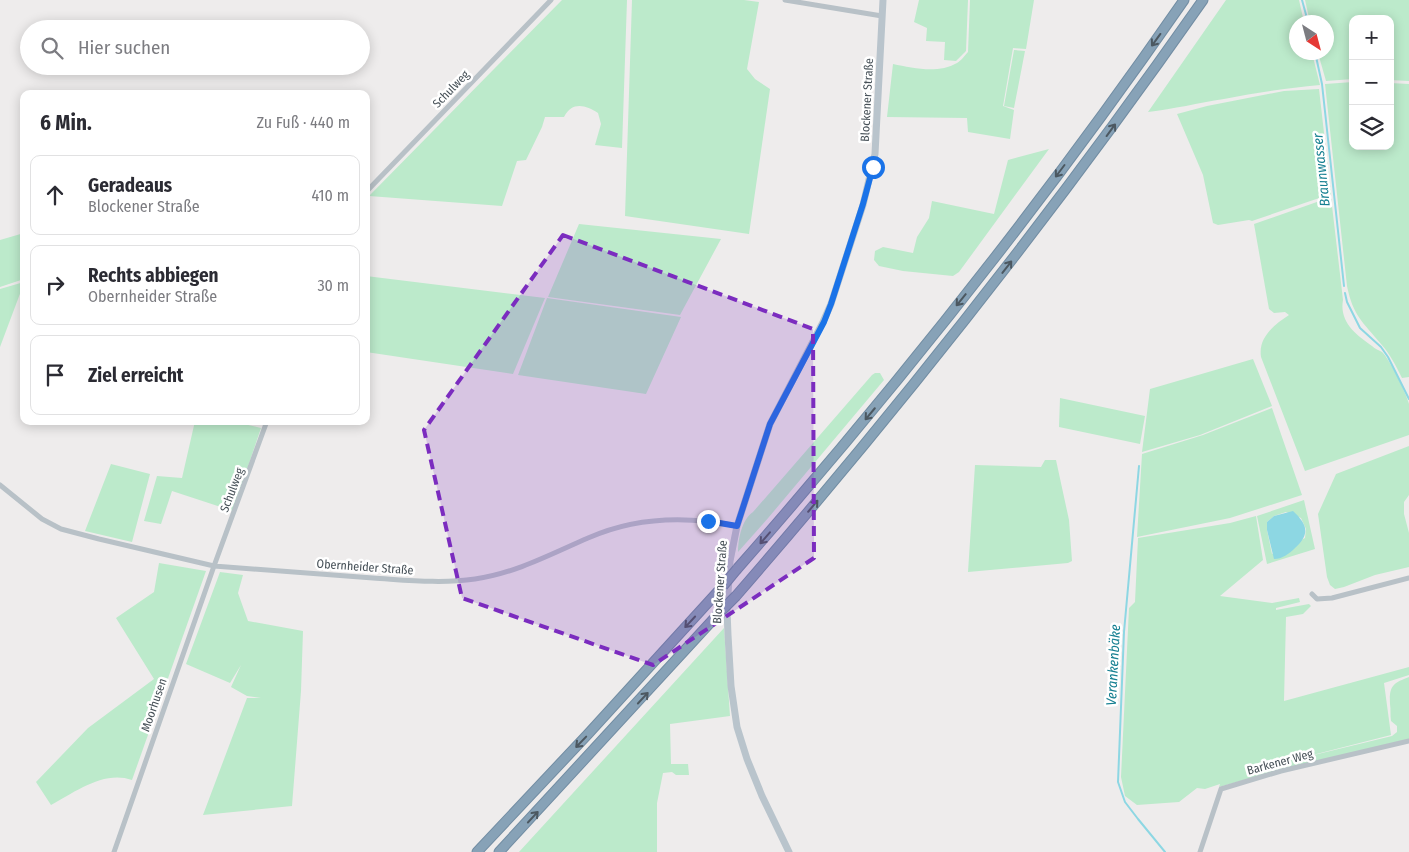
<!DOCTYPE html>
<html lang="de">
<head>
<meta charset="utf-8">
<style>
  body { margin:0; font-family:"Fira Sans Condensed",sans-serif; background:#f2f2f3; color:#2b2b33 }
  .controls { position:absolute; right:15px; top:15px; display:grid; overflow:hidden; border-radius:10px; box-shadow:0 2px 12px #0003 }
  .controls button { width:45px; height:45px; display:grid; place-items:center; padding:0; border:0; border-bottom:1px solid #e1e1e2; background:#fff; color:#2b2b33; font:25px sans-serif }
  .compass { position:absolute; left:1289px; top:15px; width:45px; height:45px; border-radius:50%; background:#fff; box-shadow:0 2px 12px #0003; rotate:144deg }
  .stop { position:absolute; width:15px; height:15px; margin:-11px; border:4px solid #1a73e8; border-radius:50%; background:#fff }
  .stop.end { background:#1a73e8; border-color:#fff; box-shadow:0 1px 5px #0008 }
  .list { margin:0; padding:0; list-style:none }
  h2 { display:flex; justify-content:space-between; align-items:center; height:65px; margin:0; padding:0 20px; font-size:21px }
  h2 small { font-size:16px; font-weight:400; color:#7c7c81 }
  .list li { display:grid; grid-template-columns:32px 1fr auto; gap:15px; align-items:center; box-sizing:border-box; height:80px; margin:0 10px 10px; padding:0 10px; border:1px solid #e1e1e2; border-radius:10px }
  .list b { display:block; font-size:19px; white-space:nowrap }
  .list p { margin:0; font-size:16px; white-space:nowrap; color:#7c7c81 }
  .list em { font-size:16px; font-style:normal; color:#7c7c81 }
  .icon { flex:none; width:28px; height:28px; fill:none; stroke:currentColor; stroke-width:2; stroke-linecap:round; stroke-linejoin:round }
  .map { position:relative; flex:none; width:1409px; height:852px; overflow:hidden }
  .search { position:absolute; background:#fff; box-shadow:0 2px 12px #0003; left:20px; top:20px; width:350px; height:55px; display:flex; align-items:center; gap:12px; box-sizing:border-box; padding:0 18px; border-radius:28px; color:#7c7c81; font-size:19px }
  .panel { position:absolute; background:#fff; box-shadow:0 2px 12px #0003; left:20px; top:90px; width:350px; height:335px; border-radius:10px }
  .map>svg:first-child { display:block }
  .green { fill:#bceacb; fill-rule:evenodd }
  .water { fill:#8dd7e3 }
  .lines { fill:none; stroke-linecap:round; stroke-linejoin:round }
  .stream { stroke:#8dd7e3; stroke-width:2 }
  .highway-casing { stroke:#728da3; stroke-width:11 }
  .street { stroke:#b8c1c7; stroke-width:5 }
  .secondary { stroke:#b9c4cc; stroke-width:7 }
  .highway { stroke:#87a2b7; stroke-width:9 }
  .highway-bridge-casing { stroke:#728da3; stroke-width:11; stroke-linecap:butt }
  .highway-bridge { stroke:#87a2b7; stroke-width:9 }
  .oneway { stroke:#4c5861 }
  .route { stroke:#1a73e8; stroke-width:6 }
  .marked { fill:#7b2cbf; fill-opacity:0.2; stroke:#7b2cbf; stroke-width:4; stroke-dasharray:10 6; stroke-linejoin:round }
  .labels { text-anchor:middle; stroke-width:5; stroke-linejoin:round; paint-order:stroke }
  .street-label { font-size:12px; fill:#465057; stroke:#fff }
  .water-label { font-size:14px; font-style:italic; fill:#178092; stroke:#fff }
</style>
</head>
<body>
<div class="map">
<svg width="1409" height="852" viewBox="0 0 1409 852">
  <rect width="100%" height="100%" fill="#eeecec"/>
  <path class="green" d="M562 0H627L622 148 595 145 601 124 598 113C586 105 572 101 564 117H545L542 127 526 160 517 161 502 206 369 196Z
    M632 0H744L759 2 747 69 755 79 770 89 749 234 625 216Z
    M919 0H968L966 51 956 61 944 60 945 42 926 41 927 28 914 22Z
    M970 0H1034L1026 49 1013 48 1003 106 1014 110 1010 139 968 132 967 118 887 117 893 64C913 68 938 74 957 63 961 61 965 55 968 52Z
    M1226 0H1299L1304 22H1296V52L1312 53 1320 85C1287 88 1256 93 1224 99 1198 103 1174 109 1148 112Z
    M1305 0H1409V81L1390 80V19H1353V79L1326 81 1318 53 1326 52V22H1310Z
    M1014 50 1025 51 1014 108 1004 106Z
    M1353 82V146H1390V83L1409 84V377L1402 378C1396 366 1390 354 1381 344 1363 322 1353 316 1347 286L1325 84Z
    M1319 89 1331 194 1252 221 1249 220 1218 225 1213 223 1203 175 1177 114 1207 106 1284 91Z
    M1049 149 959 272 953 276 903 271 879 266 874 260 875 251 883 247 913 253 917 237 929 218 932 201 994 214 1008 160Z
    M1331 197 1343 300C1339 322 1356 335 1372 346 1375 349 1379 350 1382 352 1389 358 1407 395 1409 404 1409 413 1409 425 1409 435L1305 471 1261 357C1258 337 1274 325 1289 315L1285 312 1274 313 1269 309 1254 224Z
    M579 224 721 239 680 315 548 297Z
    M24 233V279L0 287V240Z
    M366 276 545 298 513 374 366 352Z
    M24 282V283L0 347V289Z
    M547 298 681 317 646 394 518 375Z
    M1253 359 1272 406 1200 435 1142 452 1150 389Z
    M875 373H880L884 380 769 517 738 552C738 539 742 519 753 512L872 375Z
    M1060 398 1145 416 1140 444 1059 427Z
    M1272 408 1302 495 1230 518 1137 537 1142 454 1203 435Z
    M195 421H231L261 428 233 511 172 491 161 524 144 521 157 476 182 478Z
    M1409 446V495L1404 502V514L1409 533V567L1375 575 1344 587 1335 589 1330 585 1327 577 1318 514 1336 474Z
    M1045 460H1056L1069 520 1072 561 1068 563 968 572 975 465 1041 467Z
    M111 464 150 474 132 542 85 531Z
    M1304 500 1315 549 1267 564 1257 516ZM1286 512 1301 518 1306 529 1305 538 1272 554 1267 530V522L1274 516Z
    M1256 516 1263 560 1220 596 1272 603 1299 598 1300 602 1276 608V610L1309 604 1311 606 1303 614 1286 617 1284 701 1409 667V675L1384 683 1391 735 1285 762 1392 736 1397 732V726L1391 721C1390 715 1391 710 1390 704 1389 686 1393 683 1409 677V739L1284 769 1219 787 1220 784 1205 789 1197 788 1179 802 1137 805 1125 796 1121 777 1129 608 1135 602 1138 538 1230 523Z
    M159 563 206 571 132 780C104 770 75 792 51 805L36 782 88 728 154 679 116 618 154 592Z
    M220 572 243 575 238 593 248 621 303 631 301 691 292 806 203 815 247 698H261L247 696 231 687 241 665 230 683 186 664Z
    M724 628 730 716 670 724 671 764H688L689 775H676L672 772 663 773 657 803V852H519Z"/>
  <path class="water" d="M1293 511C1308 525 1310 534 1295 548 1289 554 1282 559 1274 559L1267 530V522L1274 516Z"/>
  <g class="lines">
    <path class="stream" d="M1302 0 1308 22
      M1315 52 1322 84 1344 286
      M1345 293 1347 302 1360 328 1381 347 1388 357 1409 399
      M1139 466 1124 632 1118 782 1125 802 1138 819 1165 852"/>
    <defs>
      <path id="highway" d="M737 569C896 388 1047 198 1184 0
        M736 596C902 405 1058 207 1203 0
        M477 852 588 734 723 586
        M499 852 721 611"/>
    </defs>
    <use href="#highway" class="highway-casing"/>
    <path class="street" d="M785 0 882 16
      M366 192 551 0
      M0 485 42 519 61 529 99 539 214 566C267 570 320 574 373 578 406 580 441 584 475 579 516 573 551 554 588 538 635 517 688 516 737 526
      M1312 594 1317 599 1332 598 1409 578
      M114 852 214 566 267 421
      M1200 852 1221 789 1281 771 1409 741"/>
    <path class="secondary" d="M789 852 762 796 747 759 737 727 731 686 728 635 727 610 730 561 737 526 770 424 823 322 831 304 863 205 875 154 883 0"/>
    <use href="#highway" class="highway"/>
    <defs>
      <path id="highway-bridge" d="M723 586 737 569
        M721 611 736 596"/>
    </defs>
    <use href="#highway-bridge" class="highway-bridge-casing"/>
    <use href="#highway-bridge" class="highway-bridge"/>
  </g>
  <defs><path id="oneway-shaft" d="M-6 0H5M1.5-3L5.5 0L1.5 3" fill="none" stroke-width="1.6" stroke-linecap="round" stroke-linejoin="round" transform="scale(1.25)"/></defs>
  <g class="oneway">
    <use href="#oneway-shaft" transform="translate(1156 40) rotate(126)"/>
    <use href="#oneway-shaft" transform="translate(1111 130) rotate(-54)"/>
    <use href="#oneway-shaft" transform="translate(1060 171) rotate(127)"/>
    <use href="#oneway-shaft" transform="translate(1007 267) rotate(-52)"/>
    <use href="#oneway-shaft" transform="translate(961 300) rotate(129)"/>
    <use href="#oneway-shaft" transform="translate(870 414) rotate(130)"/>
    <use href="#oneway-shaft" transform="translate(813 506) rotate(-50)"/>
    <use href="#oneway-shaft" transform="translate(765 538) rotate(131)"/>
    <use href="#oneway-shaft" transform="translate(690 622) rotate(133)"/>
    <use href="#oneway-shaft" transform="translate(643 698) rotate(-47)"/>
    <use href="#oneway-shaft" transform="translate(581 742) rotate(134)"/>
    <use href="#oneway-shaft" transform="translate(533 817) rotate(-47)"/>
  </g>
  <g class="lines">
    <path class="route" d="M708 521 737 526 770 424 824 322 831 304 863 204 873 167"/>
  </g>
  <path class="marked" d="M563 235 813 329 814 558 653 665 462 598 424 430Z"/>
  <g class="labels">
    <g class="street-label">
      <text transform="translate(451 89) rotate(-46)" y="4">Schulweg</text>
      <text transform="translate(867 100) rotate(-87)" y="4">Blockener Straße</text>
      <text transform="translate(232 490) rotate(-69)" y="4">Schulweg</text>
      <text transform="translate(365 567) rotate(4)" y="4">Obernheider Straße</text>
      <text transform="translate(720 582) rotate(-86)" y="4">Blockener Straße</text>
      <text transform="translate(154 705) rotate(-71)" y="4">Moorhusen</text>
      <text transform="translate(1280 762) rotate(-15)" y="4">Barkener Weg</text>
    </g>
    <g class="water-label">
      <text transform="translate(1321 170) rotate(-96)" y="5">Braunwasser</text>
      <text transform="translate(1113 665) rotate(-87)" y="5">Verankenbäke</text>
    </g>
  </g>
</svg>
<div class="controls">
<button>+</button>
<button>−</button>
<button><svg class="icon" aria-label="layers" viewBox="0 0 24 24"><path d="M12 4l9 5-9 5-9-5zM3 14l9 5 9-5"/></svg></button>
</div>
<svg class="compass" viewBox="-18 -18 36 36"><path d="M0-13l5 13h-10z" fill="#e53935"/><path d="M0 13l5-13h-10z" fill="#7c7c81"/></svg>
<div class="stop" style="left:873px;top:167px"></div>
<div class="stop end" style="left:708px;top:521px"></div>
<div class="search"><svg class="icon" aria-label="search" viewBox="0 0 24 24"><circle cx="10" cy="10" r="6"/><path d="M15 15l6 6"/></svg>Hier suchen</div>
<section class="panel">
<h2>6 Min.<small>Zu Fuß · 440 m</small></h2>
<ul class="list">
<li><svg class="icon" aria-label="ahead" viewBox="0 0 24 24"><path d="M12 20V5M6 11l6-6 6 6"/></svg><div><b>Geradeaus</b><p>Blockener Straße</p></div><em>410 m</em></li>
<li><svg class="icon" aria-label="right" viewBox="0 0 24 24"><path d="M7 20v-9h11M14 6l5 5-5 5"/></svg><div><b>Rechts abbiegen</b><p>Obernheider Straße</p></div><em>30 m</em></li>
<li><svg class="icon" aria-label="arrive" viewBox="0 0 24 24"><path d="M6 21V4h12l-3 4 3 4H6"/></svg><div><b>Ziel erreicht</b></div></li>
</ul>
</section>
</div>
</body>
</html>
